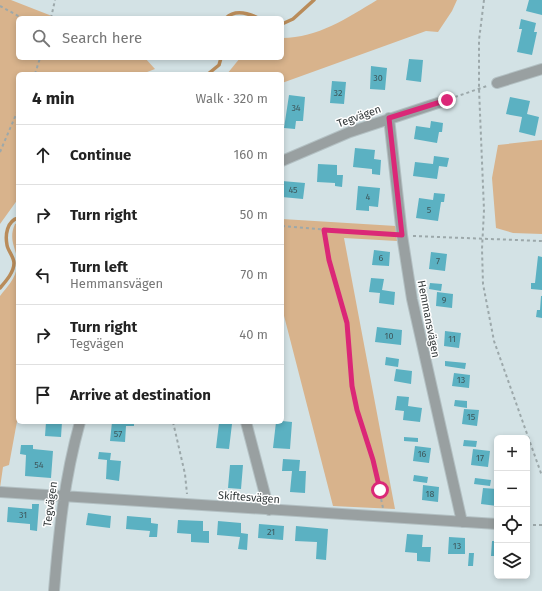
<!DOCTYPE html>
<html lang="en">
<head>
<meta charset="utf-8">
<style>
  body { margin:0; font-family:"Fira Sans",sans-serif; background:#f6f6f6; color:#222 }
  .controls { position:absolute; right:12px; bottom:12px; display:grid; overflow:hidden; border-radius:6px; box-shadow:0 2px 6px #0003 }
  .controls button { width:36px; height:36px; display:grid; place-items:center; padding:0; border:0; border-bottom:1px solid #e0e0e0; background:#fff; color:#222; font:20px sans-serif }
  .stop { position:absolute; width:12px; height:12px; margin:-9px; border:3px solid #db2777; border-radius:50%; background:#fff }
  .stop.end { background:#db2777; border-color:#fff; box-shadow:0 1px 4px #0008 }
  .list { margin:0; padding:0; list-style:none }
  h2 { display:flex; justify-content:space-between; align-items:center; height:52px; margin:0; padding:0 16px; font-size:17px }
  h2 small { font-size:13px; font-weight:400; color:#767676 }
  .list li { display:grid; grid-template-columns:26px 1fr auto; gap:12px; align-items:center; box-sizing:border-box; height:60px; padding:0 16px; border-top:1px solid #e0e0e0 }
  .list b { display:block; font-size:15px; white-space:nowrap }
  .list p { margin:0; font-size:13px; white-space:nowrap; color:#767676 }
  .list em { font-size:13px; font-style:normal; color:#767676 }
  .icon { flex:none; width:22px; height:22px; fill:none; stroke:currentColor; stroke-width:2; stroke-linecap:round; stroke-linejoin:round }
  .map { position:relative; flex:none; width:542px; height:591px; overflow:hidden }
  .search { position:absolute; background:#fff; box-shadow:0 2px 6px #0003; left:16px; top:16px; width:268px; height:44px; display:flex; align-items:center; gap:10px; box-sizing:border-box; padding:0 14px; border-radius:6px; color:#767676; font-size:15px }
  .panel { position:absolute; background:#fff; box-shadow:0 2px 6px #0003; left:16px; top:72px; width:268px; height:352px; border-radius:6px }
  .map>svg:first-child { display:block }
  .green { fill:#d8b38c }
  .lines { fill:none; stroke-linecap:round; stroke-linejoin:round }
  .stream { stroke:#b98c5a; stroke-width:3.5 }
  .building { fill:#5bb1c2 }
  .minor-casing { stroke:#b3c0c3; stroke-width:12 }
  .path { stroke:#9ca8aa; stroke-width:2; stroke-dasharray:3 3; stroke-linecap:butt }
  .minor { stroke:#99a0a1; stroke-width:10 }
  .route { stroke:#db2777; stroke-width:5 }
  .labels { text-anchor:middle; stroke-width:3; stroke-linejoin:round; paint-order:stroke }
  .number-label { font-size:9px; fill:#3e585d }
  .street-label { font-size:11px; fill:#343a3b; stroke:#fff }
</style>
</head>
<body>
<div class="map">
<svg width="542" height="591" viewBox="0 0 542 591">
  <rect width="100%" height="100%" fill="#d3e2e5"/>
  <path class="green" d="M0 0H11L57 18H18V58H145L155 69 142 74H18V199L0 224Z
    M377 0H457L452 11 438 32 426 31 282 83V74H227L240 58H282V38C318 38 347 18 377 0Z
    M542 140V234L513 233 496 228 492 178 498 145Z
    M282 219 396 226 397 241 344 238 395 509 333 506 282 308Z
    M18 223V416L9 465 3 467 0 488V296C7 287 16 278 17 266 19 250 7 242 15 224Z"/>
  <g class="lines">
    <path class="stream" d="M226 18C235 9 248 13 258 18
      M282 24 293 19 314 0
      M208 74 219 65 221 58
      M0 288C6 281 14 272 14 263 14 257 8 251 7 245 5 235 7 221 18 218"/>
  </g>
  <path class="building" d="M529 0H542V15L526 11Z
    M521 19 536 23 534 32H537L532 55 517 52 522 29H519Z
    M409 59 423 60 421 82 406 80Z
    M371 66 387 68 385 90 370 89Z
    M332 81 346 82 344 104 330 103Z
    M289 95 305 97 303 121H296L295 129 284 128Z
    M510 97 530 101 527 114 539 117 535 136 519 132 522 117 506 114Z
    M431 121 443 123 442 132H439L437 143 414 139 416 126 430 128Z
    M355 148 375 150 374 159 381 160 380 175 372 174V169L353 167Z
    M434 156 449 158 447 167 439 166 437 179 413 176 415 162 433 164Z
    M318 164 337 165V175H343L342 187 335 186V183L317 182Z
    M282 181 305 183 303 199 282 197Z
    M358 186 380 188 378 207 369 206V211L356 210Z
    M434 193 445 194 444 202H441L438 221 416 218 419 198 433 200Z
    M374 250 390 252 389 266 372 265Z
    M431 252 447 254 445 271 429 269Z
    M538 256 542 257V290L531 289V283H535Z
    M371 278 384 279 382 290 395 292 394 305 379 303 380 293 369 292Z
    M430 283 442 284 441 291 429 289Z
    M437 292 453 294 452 308 436 306Z
    M541 296H542V318L536 317 537 310H540Z
    M377 327 402 330 401 345 375 342Z
    M445 331 461 333 459 348 444 346Z
    M386 357 399 359 398 367 385 365Z
    M445 361 466 363 465 369 445 366Z
    M396 369 412 371 411 384 394 381Z
    M454 373 470 375 469 388 452 386Z
    M397 396 409 397 408 406 422 408 420 422 403 420 404 411 395 410Z
    M455 400 467 401V408L454 406Z
    M464 409 479 410 477 426 462 424Z
    M282 421 292 422 290 449 273 448 276 422Z
    M46 422H62L61 437 45 436Z
    M112 422H134V426H126L125 442 110 441Z
    M219 423 232 424 229 449 216 448Z
    M404 437 418 438V442L404 441Z
    M464 440 477 441 476 447 463 446Z
    M21 445H33V449L53 451 51 478 25 476 26 455 20 454Z
    M415 446 431 448 429 463 413 461Z
    M473 449 490 451 488 467 471 465Z
    M99 452 111 453 110 460 121 461 119 481 106 479 107 460 98 459Z
    M283 459 300 460 299 471H306L305 493 290 492 292 471H282Z
    M230 465H243L241 489 228 488Z
    M414 475 428 477 427 483 413 481Z
    M475 478 491 480 490 486 474 484Z
    M423 485 439 487 438 502 422 500Z
    M483 488 497 489V506L481 504Z
    M32 504H39L37 531 30 530V524L7 522 8 507 32 509Z
    M88 513 111 516 110 528 86 525Z
    M127 516 151 518V523L158 524 157 537H149L150 531 126 529Z
    M178 520 203 521V531H209V543L191 542V534L177 533Z
    M218 521 241 523V533L248 534 247 550 238 549 240 537 217 535Z
    M259 524 284 526 283 540 258 538Z
    M296 526 328 529 326 560 316 559 317 542 295 541Z
    M407 534 423 535 422 547H431L430 562 417 561V553L405 552Z
    M449 537 465 538V554H448Z
    M492 541H497V556H491Z
    M469 553H474L473 566H468Z"/>
  <g class="lines">
    <defs>
      <path id="minor" d="M497 83 542 69
        M389 118 402 235 412 299 462 522
        M282 161 350 132 447 100
        M246 422 269 510
        M0 492 497 524
        M54 591C59 531 64 480 80 422"/>
    </defs>
    <use href="#minor" class="minor-casing"/>
    <path class="path" d="M484 0 479 40V89L484 210 482 249 483 284 494 341 542 476
      M0 6 22 18
      M51 18 55 0
      M35 74 40 58
      M455 97 487 86
      M0 152 18 110
      M282 226 392 235
      M324 230 329 260 347 323 352 386 357 410 373 460 383 508
      M413 236 542 241
      M173 422 185 474 187 494
      M527 525H542"/>
    <use href="#minor" class="minor"/>
  </g>
  <g class="lines">
    <path class="route" d="M380 490 373 460 357 410 352 386 347 323 329 260 324 230 402 235 389 118 447 100"/>
  </g>
  <g class="labels">
    <g class="number-label">
      <text x="378" y="81">30</text>
      <text x="338" y="96">32</text>
      <text x="296" y="111">34</text>
      <text x="293" y="193">45</text>
      <text x="368" y="200">4</text>
      <text x="429" y="213">5</text>
      <text x="381" y="261">6</text>
      <text x="438" y="264">7</text>
      <text x="444" y="303">9</text>
      <text x="389" y="339">10</text>
      <text x="452" y="342">11</text>
      <text x="461" y="383">13</text>
      <text x="471" y="420">15</text>
      <text x="118" y="437">57</text>
      <text x="422" y="457">16</text>
      <text x="480" y="461">17</text>
      <text x="39" y="468">54</text>
      <text x="430" y="497">18</text>
      <text x="23" y="518">31</text>
      <text x="271" y="535">21</text>
      <text x="457" y="549">13</text>
    </g>
    <g class="street-label">
      <text transform="translate(359 116) rotate(-20)" y="4">Tegvägen</text>
      <text transform="translate(429 319) rotate(79)" y="4">Hemmansvägen</text>
      <text transform="translate(249 497) rotate(4)" y="4">Skiftesvägen</text>
      <text transform="translate(50 504) rotate(-82)" y="4">Tegvägen</text>
    </g>
  </g>
</svg>
<div class="controls">
<button>+</button>
<button>−</button>
<button><svg class="icon" aria-label="locate" viewBox="0 0 24 24"><circle cx="12" cy="12" r="6"/><path d="M12 2v4M12 18v4M2 12h4M18 12h4"/></svg></button>
<button><svg class="icon" aria-label="layers" viewBox="0 0 24 24"><path d="M12 4l9 5-9 5-9-5zM3 14l9 5 9-5"/></svg></button>
</div>
<div class="stop" style="left:380px;top:490px"></div>
<div class="stop end" style="left:447px;top:100px"></div>
<div class="search"><svg class="icon" aria-label="search" viewBox="0 0 24 24"><circle cx="10" cy="10" r="6"/><path d="M15 15l6 6"/></svg>Search here</div>
<section class="panel">
<h2>4 min<small>Walk · 320 m</small></h2>
<ul class="list">
<li><svg class="icon" aria-label="ahead" viewBox="0 0 24 24"><path d="M12 20V5M6 11l6-6 6 6"/></svg><div><b>Continue</b></div><em>160 m</em></li>
<li><svg class="icon" aria-label="right" viewBox="0 0 24 24"><path d="M7 20v-9h11M14 6l5 5-5 5"/></svg><div><b>Turn right</b></div><em>50 m</em></li>
<li><svg class="icon" aria-label="left" viewBox="0 0 24 24"><path d="M17 20v-9H6M10 6l-5 5 5 5"/></svg><div><b>Turn left</b><p>Hemmansvägen</p></div><em>70 m</em></li>
<li><svg class="icon" aria-label="right" viewBox="0 0 24 24"><path d="M7 20v-9h11M14 6l5 5-5 5"/></svg><div><b>Turn right</b><p>Tegvägen</p></div><em>40 m</em></li>
<li><svg class="icon" aria-label="arrive" viewBox="0 0 24 24"><path d="M6 21V4h12l-3 4 3 4H6"/></svg><div><b>Arrive at destination</b></div></li>
</ul>
</section>
</div>
</body>
</html>
